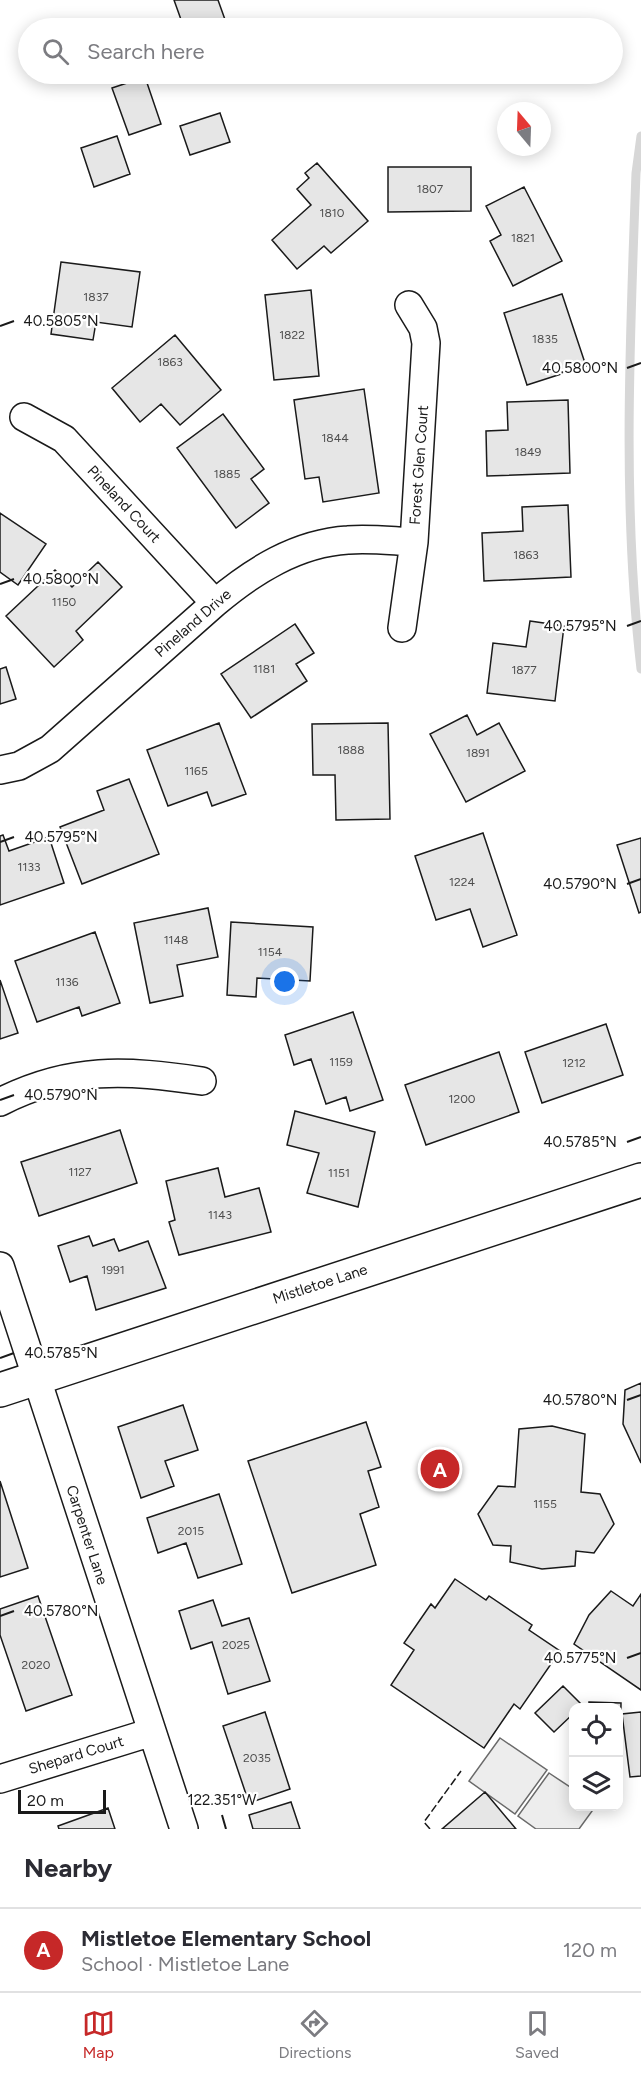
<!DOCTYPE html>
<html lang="en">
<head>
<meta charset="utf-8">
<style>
  body { margin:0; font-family:Figtree,sans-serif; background:#f7f7f7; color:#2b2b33 }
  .controls { position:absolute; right:18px; bottom:18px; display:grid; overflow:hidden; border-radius:12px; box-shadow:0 3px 15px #0003 }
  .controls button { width:54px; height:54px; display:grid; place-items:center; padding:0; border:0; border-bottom:2px solid #e1e1e2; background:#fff; color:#2b2b33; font:30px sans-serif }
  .compass { position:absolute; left:497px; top:102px; width:54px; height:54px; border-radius:50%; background:#fff; box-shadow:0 3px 15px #0003; rotate:341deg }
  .scale { position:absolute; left:18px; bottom:15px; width:88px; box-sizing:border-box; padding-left:6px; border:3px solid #1a1a1a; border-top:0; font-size:16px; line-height:21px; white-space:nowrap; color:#1a1a1a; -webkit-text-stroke:4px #fff; paint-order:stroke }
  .you { position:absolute; left:285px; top:982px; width:21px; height:21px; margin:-15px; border:4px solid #fff; border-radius:50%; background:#1a73e8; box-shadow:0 0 0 9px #1a73e833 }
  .badge { display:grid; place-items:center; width:39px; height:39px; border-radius:50%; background:#c62828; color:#fff; font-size:20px; font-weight:700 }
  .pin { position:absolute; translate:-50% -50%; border:3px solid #fff; box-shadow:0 2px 6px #0006 }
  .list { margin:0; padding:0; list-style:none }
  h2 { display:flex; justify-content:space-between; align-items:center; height:78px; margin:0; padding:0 24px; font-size:26px }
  h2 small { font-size:20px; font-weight:400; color:#7c7c81 }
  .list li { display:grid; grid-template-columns:39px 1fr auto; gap:18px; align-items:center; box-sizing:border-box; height:84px; padding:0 24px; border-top:2px solid #e1e1e2 }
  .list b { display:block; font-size:22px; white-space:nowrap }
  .list p { margin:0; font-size:20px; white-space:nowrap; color:#7c7c81 }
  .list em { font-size:20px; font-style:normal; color:#7c7c81 }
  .icon { flex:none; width:33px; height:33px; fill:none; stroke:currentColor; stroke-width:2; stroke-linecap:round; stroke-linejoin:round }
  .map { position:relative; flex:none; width:641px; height:1829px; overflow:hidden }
  .search { position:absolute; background:#fff; box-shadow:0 3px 15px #0003; left:18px; right:18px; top:18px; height:66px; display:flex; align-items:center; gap:15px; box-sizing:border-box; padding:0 21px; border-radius:33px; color:#7c7c81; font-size:22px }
  .sheet { height:162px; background:#fff }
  nav { display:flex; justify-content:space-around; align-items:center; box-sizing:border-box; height:84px; border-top:2px solid #e1e1e2; background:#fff; font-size:16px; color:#7c7c81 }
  nav a { display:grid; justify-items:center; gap:3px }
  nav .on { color:#c62828 }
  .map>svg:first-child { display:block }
  .green { fill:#ededed; stroke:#6a6a6a; stroke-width:1.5 }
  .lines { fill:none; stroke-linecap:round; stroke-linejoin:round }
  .stream { stroke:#d7d7d7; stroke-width:9 }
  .building { fill:#e6e6e6; stroke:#1a1a1a; stroke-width:1.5 }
  .street-casing { stroke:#1a1a1a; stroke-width:30 }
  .secondary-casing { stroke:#1a1a1a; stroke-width:36 }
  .street { stroke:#fff; stroke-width:27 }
  .secondary { stroke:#fff; stroke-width:33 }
  .fence { stroke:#1a1a1a; stroke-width:1.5; stroke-dasharray:8 3; stroke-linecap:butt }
  .ticks { fill:none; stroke:#1a1a1a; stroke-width:2 }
  .labels { text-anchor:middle; stroke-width:4.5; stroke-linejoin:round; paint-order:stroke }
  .number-label { font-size:12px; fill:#4d4d4d }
  .street-label { font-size:15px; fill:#1a1a1a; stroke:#fff }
  .ticks-label { font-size:15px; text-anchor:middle; fill:#1a1a1a; stroke:#fff; stroke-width:4.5; stroke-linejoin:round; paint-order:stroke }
</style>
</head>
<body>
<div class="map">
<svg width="641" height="1829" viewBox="0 0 641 1829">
  <rect width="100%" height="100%" fill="#fff"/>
  <path class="green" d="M500 1738 547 1770 515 1814 469 1781Z
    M549 1773 573 1789 574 1806 595 1807 579 1829H536L518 1816Z"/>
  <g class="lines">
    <path class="stream" d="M641 136 636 173C630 339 622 504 641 669"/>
  </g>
  <path class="building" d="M174 0H218L228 28H184Z
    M199 74H224L202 81Z
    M145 77 161 124 129 135 112 88Z
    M220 113 230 142 190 155 180 126Z
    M117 136 130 174 94 187 81 148Z
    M317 163 368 221 331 253 324 246 297 269 272 240 311 205 297 189 309 178 305 173Z
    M388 167H471V211L388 212Z
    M524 187 562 261 513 286 490 241 501 235 486 206Z
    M61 262 140 272 132 327 96 322 93 340 51 334Z
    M311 290 319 376 274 380 265 295Z
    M562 294 586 366 527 385 504 313Z
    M175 335 221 390 180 425 161 404 140 422 112 388Z
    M364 389 379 493 323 502 319 477 305 479 294 400Z
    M568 400 570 473 487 476 486 431 508 430 507 402Z
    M223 414 264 469 251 479 269 503 236 528 177 448Z
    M568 505 571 577 484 581 482 533 523 531 522 507Z
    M0 513 46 544 18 585 0 572Z
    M98 562 122 587 76 631 83 640 54 667 6 616 55 570 72 587Z
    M530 621 564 626 555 701 487 693 493 643 526 647Z
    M295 624 314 653 296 664 307 681 251 718 221 674Z
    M6 667 16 699 0 704V669Z
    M467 715 477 735 499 723 525 771 466 802 430 734Z
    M219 723 246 794 212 806 207 792 168 806 147 750Z
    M388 723 390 819 336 820 335 775H313L312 724Z
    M129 779 159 854 82 884 60 827 104 810 97 791Z
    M483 833 517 935 483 947 470 909 436 920 415 856Z
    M3 835 9 851 49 837 64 883 0 905V836Z
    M641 838V912L639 913 617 845Z
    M208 908 218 957 177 965 183 996 150 1003 134 923Z
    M231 922 313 927 310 981 257 978 256 997 227 995Z
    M95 932 120 1003 82 1016 79 1007 37 1022 15 961Z
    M0 980 18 1033 0 1039Z
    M353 1012 383 1100 350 1111 346 1097 326 1104 311 1059 294 1065 285 1035Z
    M606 1024 623 1075 542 1103 525 1052Z
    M499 1052 519 1112 426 1145 405 1085Z
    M295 1111 375 1132 358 1207 307 1193 319 1153 287 1145Z
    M120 1130 137 1183 39 1216 21 1162Z
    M218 1168 225 1197 259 1188 271 1232 179 1255 169 1222 175 1220 166 1181Z
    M89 1236 93 1246 114 1239 119 1251 148 1241 166 1288 96 1310 87 1276 70 1282 58 1246Z
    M641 1383V1463L623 1424 625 1390Z
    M183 1405 198 1450 165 1461 174 1486 141 1498 118 1427Z
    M366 1422 381 1467 368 1471 379 1507 360 1514 376 1565 292 1593 248 1461Z
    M552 1426 585 1434 581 1492 600 1494 614 1524 594 1553 576 1551 575 1566 542 1569 510 1562 511 1546 493 1545 478 1514 498 1486 515 1487 519 1429Z
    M0 1481 28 1568 0 1577Z
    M219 1494 242 1564 198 1578 186 1543 158 1553 147 1518Z
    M455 1579 486 1600 489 1596 532 1625 529 1630 560 1651 520 1709 514 1704 484 1748 391 1685 414 1650 404 1643 431 1604 435 1608Z
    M611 1591 633 1606 641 1594V1690L574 1644 589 1615Z
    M38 1596 72 1695 26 1711 0 1635V1609Z
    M213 1600 222 1626 249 1618 270 1681 228 1694 212 1642 191 1649 179 1611Z
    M563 1686 582 1705 574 1708V1713L554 1732 535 1713Z
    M589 1702 621 1703 620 1765 618 1708H589Z
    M265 1712 290 1789 249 1803 223 1726Z
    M641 1712V1776L630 1777 622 1714Z
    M485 1792 516 1829H442Z
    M291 1802 300 1829H253L249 1815Z
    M108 1808 115 1829H59L58 1826Z"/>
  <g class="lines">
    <defs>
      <path id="street" d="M24 417 64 439 215 603
        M402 628 414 542 426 343 423 328 409 305
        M0 770 19 766 50 749 215 603C253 571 297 543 348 540 369 538 392 541 414 542
        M0 1102C71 1066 126 1070 202 1081
        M0 1266 184 1829
        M0 1779 152 1732"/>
      <path id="secondary" d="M0 1390 641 1180"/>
    </defs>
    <use href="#street" class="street-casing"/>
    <use href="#secondary" class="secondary-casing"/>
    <use href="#street" class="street"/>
    <use href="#secondary" class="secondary"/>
    <path class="fence" d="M430 1829 424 1822 461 1771"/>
  </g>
  <path class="ticks" d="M0 326 14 321M627 368 641 363M0 584 14 579M627 626 641 621M0 842 14 837M627 884 641 879M0 1100 14 1095M627 1142 641 1137M0 1358 14 1353M627 1400 641 1395M0 1616 14 1611M627 1658 641 1653M222 1815 226 1829"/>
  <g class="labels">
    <g class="number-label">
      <text x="430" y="193">1807</text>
      <text x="332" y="217">1810</text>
      <text x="523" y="242">1821</text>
      <text x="96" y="301">1837</text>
      <text x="292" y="339">1822</text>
      <text x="545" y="343">1835</text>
      <text x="170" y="366">1863</text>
      <text x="335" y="442">1844</text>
      <text x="528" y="456">1849</text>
      <text x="227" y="478">1885</text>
      <text x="526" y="559">1863</text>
      <text x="64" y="606">1150</text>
      <text x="264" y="673">1181</text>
      <text x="524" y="674">1877</text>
      <text x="351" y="754">1888</text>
      <text x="478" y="757">1891</text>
      <text x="196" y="775">1165</text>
      <text x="29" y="871">1133</text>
      <text x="462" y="886">1224</text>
      <text x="176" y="944">1148</text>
      <text x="270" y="956">1154</text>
      <text x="67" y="986">1136</text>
      <text x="341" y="1066">1159</text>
      <text x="574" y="1067">1212</text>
      <text x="462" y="1103">1200</text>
      <text x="80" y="1176">1127</text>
      <text x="339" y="1177">1151</text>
      <text x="220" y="1219">1143</text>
      <text x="113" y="1274">1991</text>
      <text x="545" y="1508">1155</text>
      <text x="191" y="1535">2015</text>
      <text x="236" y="1649">2025</text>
      <text x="36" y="1669">2020</text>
      <text x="257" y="1762">2035</text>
    </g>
    <g class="street-label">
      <text transform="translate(419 465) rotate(-86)" y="5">Forest Glen Court</text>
      <text transform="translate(124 504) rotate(47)" y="5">Pineland Court</text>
      <text transform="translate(193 623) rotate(-41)" y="5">Pineland Drive</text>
      <text transform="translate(320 1284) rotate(-18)" y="5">Mistletoe Lane</text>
      <text transform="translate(87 1535) rotate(72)" y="5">Carpenter Lane</text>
      <text transform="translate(76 1755) rotate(-17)" y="5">Shepard Court</text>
    </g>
  </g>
  <g class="ticks-label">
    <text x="61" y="326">40.5805°N</text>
    <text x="580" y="373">40.5800°N</text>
    <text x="61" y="584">40.5800°N</text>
    <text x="580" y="631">40.5795°N</text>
    <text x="61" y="842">40.5795°N</text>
    <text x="580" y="889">40.5790°N</text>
    <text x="61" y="1100">40.5790°N</text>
    <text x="580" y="1147">40.5785°N</text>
    <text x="61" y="1358">40.5785°N</text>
    <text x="580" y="1405">40.5780°N</text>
    <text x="61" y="1616">40.5780°N</text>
    <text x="580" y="1663">40.5775°N</text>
    <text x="222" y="1805">122.351°W</text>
  </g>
</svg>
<div class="controls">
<button><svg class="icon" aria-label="locate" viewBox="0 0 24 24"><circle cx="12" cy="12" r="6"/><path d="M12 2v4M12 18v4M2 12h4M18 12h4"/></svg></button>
<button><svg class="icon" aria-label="layers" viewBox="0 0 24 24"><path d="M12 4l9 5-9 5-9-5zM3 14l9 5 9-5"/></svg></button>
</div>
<svg class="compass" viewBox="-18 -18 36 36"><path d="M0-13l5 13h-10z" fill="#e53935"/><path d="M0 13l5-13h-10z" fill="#7c7c81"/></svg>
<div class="scale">20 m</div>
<div class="you"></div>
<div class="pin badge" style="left:440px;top:1469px">A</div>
<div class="search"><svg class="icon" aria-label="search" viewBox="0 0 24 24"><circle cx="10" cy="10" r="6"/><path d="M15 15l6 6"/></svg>Search here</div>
</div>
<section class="sheet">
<h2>Nearby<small></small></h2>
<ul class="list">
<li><span class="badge">A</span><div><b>Mistletoe Elementary School</b><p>School · Mistletoe Lane</p></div><em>120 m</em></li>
</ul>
</section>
<nav>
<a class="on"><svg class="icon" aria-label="map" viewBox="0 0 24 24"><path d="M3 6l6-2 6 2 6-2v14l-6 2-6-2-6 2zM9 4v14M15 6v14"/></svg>Map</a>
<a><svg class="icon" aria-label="directions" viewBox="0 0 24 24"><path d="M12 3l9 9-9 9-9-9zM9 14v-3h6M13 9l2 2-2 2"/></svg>Directions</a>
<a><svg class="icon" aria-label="saved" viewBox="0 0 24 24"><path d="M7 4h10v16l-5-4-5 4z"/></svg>Saved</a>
</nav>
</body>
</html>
